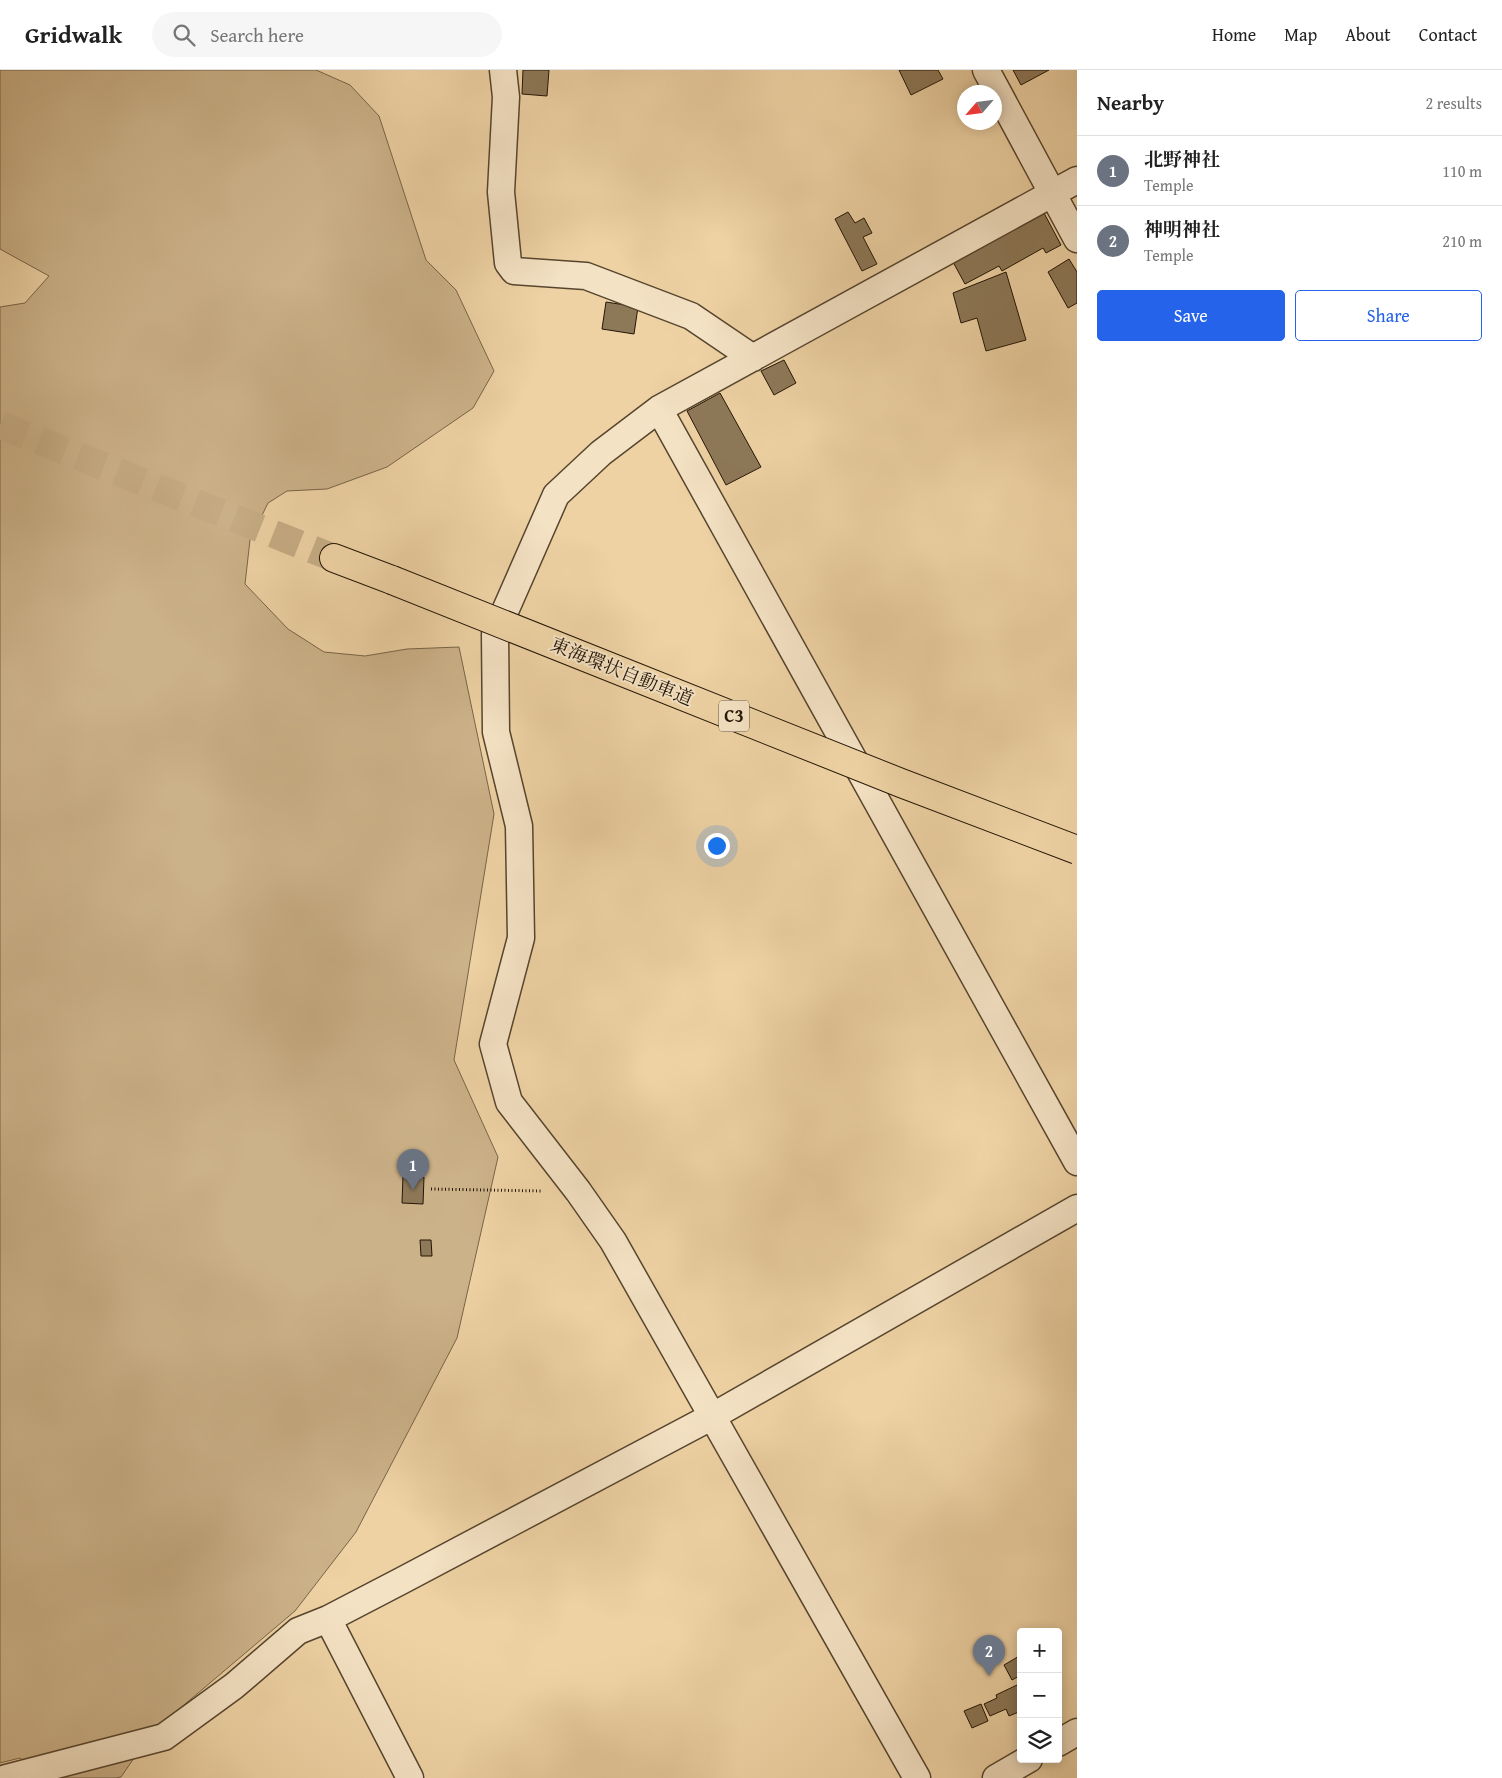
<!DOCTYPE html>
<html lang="en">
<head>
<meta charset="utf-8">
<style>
  body { margin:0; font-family:"Gentium Book Plus","Noto Serif JP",serif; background:#f6f6f6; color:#222 }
  .controls { position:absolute; right:15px; bottom:15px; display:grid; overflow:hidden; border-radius:5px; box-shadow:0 2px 12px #0003 }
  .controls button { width:45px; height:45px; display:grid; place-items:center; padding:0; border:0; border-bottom:1px solid #e0e0e0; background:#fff; color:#222; font:25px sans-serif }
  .compass { position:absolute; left:957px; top:15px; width:45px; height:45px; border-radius:50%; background:#fff; box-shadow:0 2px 12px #0003; rotate:242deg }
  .you { position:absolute; left:716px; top:775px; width:18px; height:18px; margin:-12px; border:4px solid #fff; border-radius:50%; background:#1a73e8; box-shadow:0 0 0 8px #1a73e833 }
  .badge { display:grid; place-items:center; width:32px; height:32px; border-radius:50%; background:#2563eb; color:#fff; font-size:16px; font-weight:700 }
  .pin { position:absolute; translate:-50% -41px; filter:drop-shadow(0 1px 2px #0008) }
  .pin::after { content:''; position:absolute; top:26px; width:18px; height:15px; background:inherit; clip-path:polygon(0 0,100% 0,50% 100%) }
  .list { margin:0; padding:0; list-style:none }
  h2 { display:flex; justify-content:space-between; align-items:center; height:65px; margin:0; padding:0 20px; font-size:21px }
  h2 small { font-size:16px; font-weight:400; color:#767676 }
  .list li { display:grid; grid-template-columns:32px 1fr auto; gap:15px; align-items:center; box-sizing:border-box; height:70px; padding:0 20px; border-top:1px solid #e0e0e0 }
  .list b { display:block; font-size:19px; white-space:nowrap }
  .list p { margin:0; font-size:16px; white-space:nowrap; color:#767676 }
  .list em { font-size:16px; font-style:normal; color:#767676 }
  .actions { display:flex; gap:10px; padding:15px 20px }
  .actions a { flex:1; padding:11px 0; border:1px solid #2563eb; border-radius:5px; text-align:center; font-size:18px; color:#2563eb }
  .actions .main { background:#2563eb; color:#fff }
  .icon { flex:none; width:28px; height:28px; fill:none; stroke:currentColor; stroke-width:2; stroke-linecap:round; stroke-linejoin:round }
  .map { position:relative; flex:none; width:1077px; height:1708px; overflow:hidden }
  header { display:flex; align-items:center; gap:30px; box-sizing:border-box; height:70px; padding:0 25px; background:#fff; border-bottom:1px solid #e0e0e0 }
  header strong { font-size:24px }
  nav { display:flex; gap:28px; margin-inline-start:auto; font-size:18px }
  .search { width:350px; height:45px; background:#f6f6f6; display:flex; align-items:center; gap:12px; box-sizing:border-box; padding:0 18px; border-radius:28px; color:#767676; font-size:19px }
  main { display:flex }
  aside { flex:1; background:#fff }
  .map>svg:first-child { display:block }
  .green { fill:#ccb289; stroke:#786448 }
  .building { fill:#8d7858; stroke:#241606 }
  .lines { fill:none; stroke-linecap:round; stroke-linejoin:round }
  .motorway-tunnel { stroke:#c6ac84; stroke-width:28; stroke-dasharray:28 14; stroke-linecap:butt }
  .minor-casing { stroke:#56452e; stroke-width:29 }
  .motorway-casing { stroke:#241606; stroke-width:30 }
  .path { stroke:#241606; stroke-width:3; stroke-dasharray:1 2.5; stroke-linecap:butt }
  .minor { stroke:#f4e2c4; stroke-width:26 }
  .motorway { stroke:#eed2a4; stroke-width:28 }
  .motorway-bridge-casing { stroke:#241606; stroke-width:30; stroke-linecap:butt }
  .motorway-bridge { stroke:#eed2a4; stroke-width:28 }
  .labels { text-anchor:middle; stroke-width:4; stroke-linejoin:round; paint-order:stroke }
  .shield { fill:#f4e2c4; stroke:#62533f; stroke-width:1 }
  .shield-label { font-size:18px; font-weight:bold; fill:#241606 }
  .street-label { font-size:19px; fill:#241606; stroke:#f4e2c4 }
</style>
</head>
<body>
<header>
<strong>Gridwalk</strong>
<div class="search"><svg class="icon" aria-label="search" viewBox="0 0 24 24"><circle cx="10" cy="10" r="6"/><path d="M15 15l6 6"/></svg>Search here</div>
<nav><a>Home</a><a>Map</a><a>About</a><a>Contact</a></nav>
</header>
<main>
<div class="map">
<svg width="1077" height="1708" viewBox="0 0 1077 1708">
  <rect width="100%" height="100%" fill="#eed2a4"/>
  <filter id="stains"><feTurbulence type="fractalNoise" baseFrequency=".004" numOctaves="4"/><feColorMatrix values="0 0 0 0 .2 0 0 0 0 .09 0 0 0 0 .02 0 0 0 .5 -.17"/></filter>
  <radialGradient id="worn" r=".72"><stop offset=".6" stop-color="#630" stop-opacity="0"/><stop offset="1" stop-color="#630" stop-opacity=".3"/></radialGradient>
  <path class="green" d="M0 0H316L350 15 379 46 426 190 456 220 494 301 473 338 387 397 327 419 287 421 268 433 250 470 245 514 288 559 324 582 365 586 407 579 459 577 494 744 454 990 498 1087 457 1268 356 1462 295 1541 152 1662 121 1707 115 1708H46L20 1688 0 1693V237L25 233 49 206 0 179Z"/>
  <path class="building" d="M523 0H549L547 26 522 24Z
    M899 0H938L943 9 911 25Z
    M1013 0H1049L1021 15Z
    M848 142 855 153 864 148 872 163 863 167 877 194 862 201 835 149Z
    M1044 143 1061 175 1046 183 1043 178 1002 201 999 196 965 214 953 192Z
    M1069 189 1077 202V233L1068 238 1048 202Z
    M1006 202 1026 270 986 281 977 248 961 253 953 223Z
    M606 232 638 237 634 264 602 259Z
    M784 290 796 313 774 325 761 301Z
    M720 323 761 397 726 415 687 341Z
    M403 1106 424 1107 423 1134 402 1133Z
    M420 1170H431L432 1186H421Z
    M1021 1585V1605L1012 1610 1004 1595Z
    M1017 1615 1021 1623V1641L1009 1646 1006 1639 990 1646 984 1634 997 1628 996 1625Z
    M981 1634 988 1651 972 1658 964 1641Z"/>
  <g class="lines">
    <path class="motorway-tunnel" d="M0 355 334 488"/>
    <defs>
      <path id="minor" d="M503 0 506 27 501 122 508 193 514 201 586 206 691 246 753 288
        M986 0 1077 169
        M659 339 1077 1092
        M328 1549 410 1708
        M1058 1673 1077 1662
        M6 1708 164 1667 234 1616 298 1561 328 1549 403 1510 713 1346 1077 1138
        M917 1708 613 1171 578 1121 509 1032 493 974 521 868 519 756 496 662 495 564 556 425 601 383 659 339 1077 110
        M996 1708 1029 1689"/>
      <path id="motorway" d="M334 488 392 510"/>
    </defs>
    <use href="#minor" class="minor-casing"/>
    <use href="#motorway" class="motorway-casing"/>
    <path class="path" d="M431 1119 543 1121"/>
    <use href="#minor" class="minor"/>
    <use href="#motorway" class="motorway"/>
    <defs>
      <path id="motorway-bridge" d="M392 510 901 713 1077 780"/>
    </defs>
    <use href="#motorway-bridge" class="motorway-bridge-casing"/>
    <use href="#motorway-bridge" class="motorway-bridge"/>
  </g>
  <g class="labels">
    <rect class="shield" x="719" y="630.5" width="30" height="31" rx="4"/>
    <g class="shield-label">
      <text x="734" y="652">C3</text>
    </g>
    <g class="street-label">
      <text transform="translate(622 601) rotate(22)" y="7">東海環状自動車道</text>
    </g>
  </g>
  <rect width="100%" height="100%" filter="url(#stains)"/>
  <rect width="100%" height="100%" fill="url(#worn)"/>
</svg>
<div class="controls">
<button>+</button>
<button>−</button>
<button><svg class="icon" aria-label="layers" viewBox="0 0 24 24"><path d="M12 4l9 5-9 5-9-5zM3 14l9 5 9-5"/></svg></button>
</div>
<svg class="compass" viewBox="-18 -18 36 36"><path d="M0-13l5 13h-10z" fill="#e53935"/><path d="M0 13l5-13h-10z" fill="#767676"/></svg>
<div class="you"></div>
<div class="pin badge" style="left:413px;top:1120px;background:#6b7280">1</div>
<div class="pin badge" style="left:989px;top:1606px;background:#6b7280">2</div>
</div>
<aside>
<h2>Nearby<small>2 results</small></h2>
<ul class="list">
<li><span class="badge" style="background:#6b7280">1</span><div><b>北野神社</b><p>Temple</p></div><em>110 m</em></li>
<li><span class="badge" style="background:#6b7280">2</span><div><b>神明神社</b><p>Temple</p></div><em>210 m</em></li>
</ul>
<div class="actions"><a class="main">Save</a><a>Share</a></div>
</aside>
</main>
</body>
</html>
